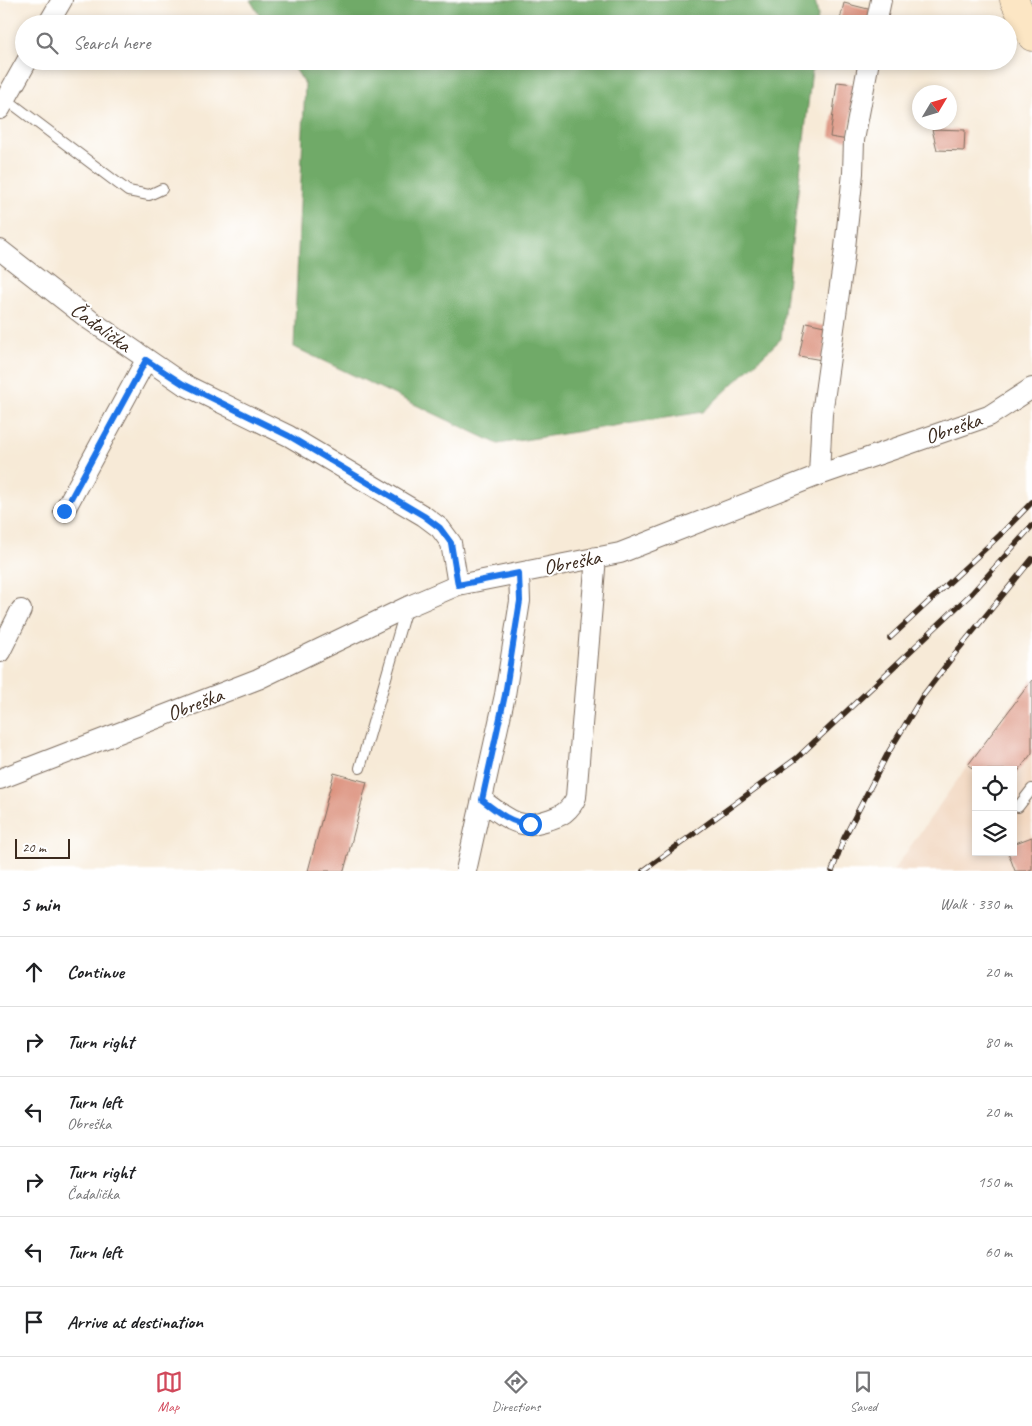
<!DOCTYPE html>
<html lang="en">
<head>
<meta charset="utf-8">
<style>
  body { margin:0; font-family:Caveat,sans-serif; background:#f6f6f6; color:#202124 }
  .controls { position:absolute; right:15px; bottom:15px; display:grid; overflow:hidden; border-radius:0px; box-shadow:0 2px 8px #0003 }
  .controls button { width:45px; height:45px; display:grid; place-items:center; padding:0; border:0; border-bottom:1px solid #e0e0e0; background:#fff; color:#202124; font:25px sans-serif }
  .compass { position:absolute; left:912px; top:85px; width:45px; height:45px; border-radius:50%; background:#fff; box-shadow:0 2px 8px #0003; rotate:52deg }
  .scale { position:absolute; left:15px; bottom:12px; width:55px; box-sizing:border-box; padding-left:5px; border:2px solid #3b2a1e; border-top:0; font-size:14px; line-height:18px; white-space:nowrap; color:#3b2a1e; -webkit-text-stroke:4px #fff; paint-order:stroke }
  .stop { position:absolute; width:15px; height:15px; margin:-11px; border:4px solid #1a73e8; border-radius:50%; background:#fff }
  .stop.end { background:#1a73e8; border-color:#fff; box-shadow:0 1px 5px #0008 }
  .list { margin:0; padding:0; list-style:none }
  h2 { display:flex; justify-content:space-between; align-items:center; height:65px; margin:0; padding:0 20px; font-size:21px }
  h2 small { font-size:16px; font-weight:400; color:#757577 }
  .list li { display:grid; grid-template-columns:32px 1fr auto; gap:15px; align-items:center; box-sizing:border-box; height:70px; padding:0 20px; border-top:1px solid #e0e0e0 }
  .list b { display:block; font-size:19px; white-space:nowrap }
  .list p { margin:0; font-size:16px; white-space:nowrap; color:#757577 }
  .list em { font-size:16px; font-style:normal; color:#757577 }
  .icon { flex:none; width:28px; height:28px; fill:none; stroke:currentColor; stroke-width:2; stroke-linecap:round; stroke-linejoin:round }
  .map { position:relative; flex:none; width:1032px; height:871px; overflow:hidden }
  .search { position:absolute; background:#fff; box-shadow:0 2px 8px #0003; left:15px; right:15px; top:15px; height:55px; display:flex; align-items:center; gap:12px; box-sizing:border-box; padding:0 18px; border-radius:28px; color:#757577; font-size:19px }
  .sheet { height:485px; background:#fff }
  nav { display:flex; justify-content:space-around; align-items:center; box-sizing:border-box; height:70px; border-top:1px solid #e0e0e0; background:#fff; font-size:14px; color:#757577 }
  nav a { display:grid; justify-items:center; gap:2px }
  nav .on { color:#d1495b }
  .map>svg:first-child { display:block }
  .built { fill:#f1d5bd; fill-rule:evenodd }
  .forest { fill:#6faa68; stroke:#556a43 }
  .building { fill:#db907b }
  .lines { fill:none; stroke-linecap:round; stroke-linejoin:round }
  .lane-casing { stroke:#7d6d5f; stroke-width:12 }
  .street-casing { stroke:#7d6d5f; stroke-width:22 }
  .secondary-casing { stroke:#7d6d5f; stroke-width:29 }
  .lane { stroke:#fff; stroke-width:10 }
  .street { stroke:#fff; stroke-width:20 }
  .secondary { stroke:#fce6c4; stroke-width:28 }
  .rail-casing { stroke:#3b2a1e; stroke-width:5.5 }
  .rail { stroke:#fff; stroke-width:4; stroke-dasharray:11; stroke-linecap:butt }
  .route { stroke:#1a73e8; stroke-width:6 }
  .labels { text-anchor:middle; stroke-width:4; stroke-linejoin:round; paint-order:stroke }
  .street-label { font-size:21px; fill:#3b2a1e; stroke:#fff }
</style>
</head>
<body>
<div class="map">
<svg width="1032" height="871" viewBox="0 0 1032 871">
  <rect width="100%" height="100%" fill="#fff"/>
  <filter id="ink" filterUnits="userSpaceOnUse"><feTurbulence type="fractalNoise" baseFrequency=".02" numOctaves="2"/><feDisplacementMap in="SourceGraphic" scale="10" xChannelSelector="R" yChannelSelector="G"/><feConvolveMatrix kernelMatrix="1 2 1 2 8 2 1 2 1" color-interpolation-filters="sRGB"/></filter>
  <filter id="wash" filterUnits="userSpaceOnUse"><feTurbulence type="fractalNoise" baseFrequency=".0096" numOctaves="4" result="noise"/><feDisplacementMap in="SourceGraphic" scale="20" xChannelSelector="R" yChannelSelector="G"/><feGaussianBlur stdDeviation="1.12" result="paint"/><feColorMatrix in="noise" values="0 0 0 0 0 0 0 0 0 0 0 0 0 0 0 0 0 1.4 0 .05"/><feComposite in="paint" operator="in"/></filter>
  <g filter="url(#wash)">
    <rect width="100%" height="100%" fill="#f7ead7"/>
    <path class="built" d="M1032 680V871H893L968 765ZM976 770H1013V852H976Z"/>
    <path class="forest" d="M250 0H815L818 16 817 24H265Z
      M290 61H813L781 339 703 412 498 444 294 347 305 84Z"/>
    <g id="blocks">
      <path class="building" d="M844 3 872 10 868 24H839Z
        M837 82 855 84 848 140 830 137Z
        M932 129 965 130 964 151 937 150Z
        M806 322 829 327 822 360 799 356Z
        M1032 680V753L1013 778V770H976V771L968 765Z
        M334 773 367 782 344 871H308Z
        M1032 837V869L1026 871H1015L1008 852H1013V844Z"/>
    </g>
  </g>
  <g filter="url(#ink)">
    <use href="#blocks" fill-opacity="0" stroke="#7d6d5f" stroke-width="1"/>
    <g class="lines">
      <defs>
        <path id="lane" d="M6 99 128 191 149 195 162 189
          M360 768 406 608
          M1018 807 1032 789"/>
        <path id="street" d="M48 24 62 0
          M876 24 881 0
          M0 109 27 61
          M0 250 90 320 183 384 289 436 424 516 440 528 451 543 458 585
          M819 475 822 414 844 257 853 173 854 140 869 61
          M64 511 146 360
          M0 652 21 610
          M0 779 258 679 407 607 458 585 620 553 819 475 989 416 1032 388
          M482 800C493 808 509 822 523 824 532 826 557 818 564 813 570 808 574 803 576 797L596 557
          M466 871 505 695 520 601 519 573"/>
        <path id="secondary" d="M1014 0 1032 37"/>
      </defs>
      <use href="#lane" class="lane-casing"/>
      <use href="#street" class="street-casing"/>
      <use href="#secondary" class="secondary-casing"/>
      <use href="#lane" class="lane"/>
      <use href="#street" class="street"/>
      <use href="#secondary" class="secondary"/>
      <defs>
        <path id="rail" d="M890 638 1000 535 1032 502
          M643 871 797 758 972 593 1032 526
          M832 871 844 838 888 753 922 697 957 651 1032 559"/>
      </defs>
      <use href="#rail" class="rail-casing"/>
      <use href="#rail" class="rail"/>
    </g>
  </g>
  <g class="lines" filter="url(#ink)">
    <path class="route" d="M64 511 146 360 183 384 289 436 424 516 440 528 451 543 458 585 519 573 520 601 505 695 482 800C496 811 512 824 530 824"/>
  </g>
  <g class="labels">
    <g class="street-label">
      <text transform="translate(101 327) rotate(36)" y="7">Čađalička</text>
      <text transform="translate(953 428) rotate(-19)" y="7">Obreška</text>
      <text transform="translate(572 562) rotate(-11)" y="7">Obreška</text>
      <text transform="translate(195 704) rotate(-21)" y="7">Obreška</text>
    </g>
  </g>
</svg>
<div class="controls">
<button><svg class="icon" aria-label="locate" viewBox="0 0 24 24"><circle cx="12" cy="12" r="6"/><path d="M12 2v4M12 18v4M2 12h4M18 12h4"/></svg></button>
<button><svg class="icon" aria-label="layers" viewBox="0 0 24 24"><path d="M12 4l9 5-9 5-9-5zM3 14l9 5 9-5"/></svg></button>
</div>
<svg class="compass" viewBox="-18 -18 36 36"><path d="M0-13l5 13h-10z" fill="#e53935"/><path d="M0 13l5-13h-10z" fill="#757577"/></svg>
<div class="scale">20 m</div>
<div class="stop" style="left:530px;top:824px"></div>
<div class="stop end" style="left:64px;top:511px"></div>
<div class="search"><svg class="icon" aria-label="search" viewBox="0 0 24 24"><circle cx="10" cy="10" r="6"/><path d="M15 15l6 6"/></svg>Search here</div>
</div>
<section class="sheet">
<h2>5 min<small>Walk · 330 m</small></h2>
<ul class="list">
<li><svg class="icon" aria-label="ahead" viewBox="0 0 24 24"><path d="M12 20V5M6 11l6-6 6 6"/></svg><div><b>Continue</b></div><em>20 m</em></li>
<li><svg class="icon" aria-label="right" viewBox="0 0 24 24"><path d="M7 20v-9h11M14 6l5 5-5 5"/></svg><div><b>Turn right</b></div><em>80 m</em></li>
<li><svg class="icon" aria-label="left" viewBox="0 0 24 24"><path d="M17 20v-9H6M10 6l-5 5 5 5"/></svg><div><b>Turn left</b><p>Obreška</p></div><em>20 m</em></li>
<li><svg class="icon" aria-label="right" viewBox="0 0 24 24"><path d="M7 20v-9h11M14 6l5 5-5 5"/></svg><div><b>Turn right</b><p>Čađalička</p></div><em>150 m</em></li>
<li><svg class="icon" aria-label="left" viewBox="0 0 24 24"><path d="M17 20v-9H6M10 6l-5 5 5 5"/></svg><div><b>Turn left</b></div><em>60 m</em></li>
<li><svg class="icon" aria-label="arrive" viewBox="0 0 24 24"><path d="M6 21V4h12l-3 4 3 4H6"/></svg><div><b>Arrive at destination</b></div></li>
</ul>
</section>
<nav>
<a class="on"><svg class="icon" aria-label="map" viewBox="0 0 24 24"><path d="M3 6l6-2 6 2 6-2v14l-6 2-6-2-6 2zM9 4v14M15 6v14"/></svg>Map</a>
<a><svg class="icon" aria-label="directions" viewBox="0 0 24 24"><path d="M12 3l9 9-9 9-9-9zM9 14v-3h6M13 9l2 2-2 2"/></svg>Directions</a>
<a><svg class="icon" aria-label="saved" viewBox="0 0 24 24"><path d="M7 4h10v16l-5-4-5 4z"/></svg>Saved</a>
</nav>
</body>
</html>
